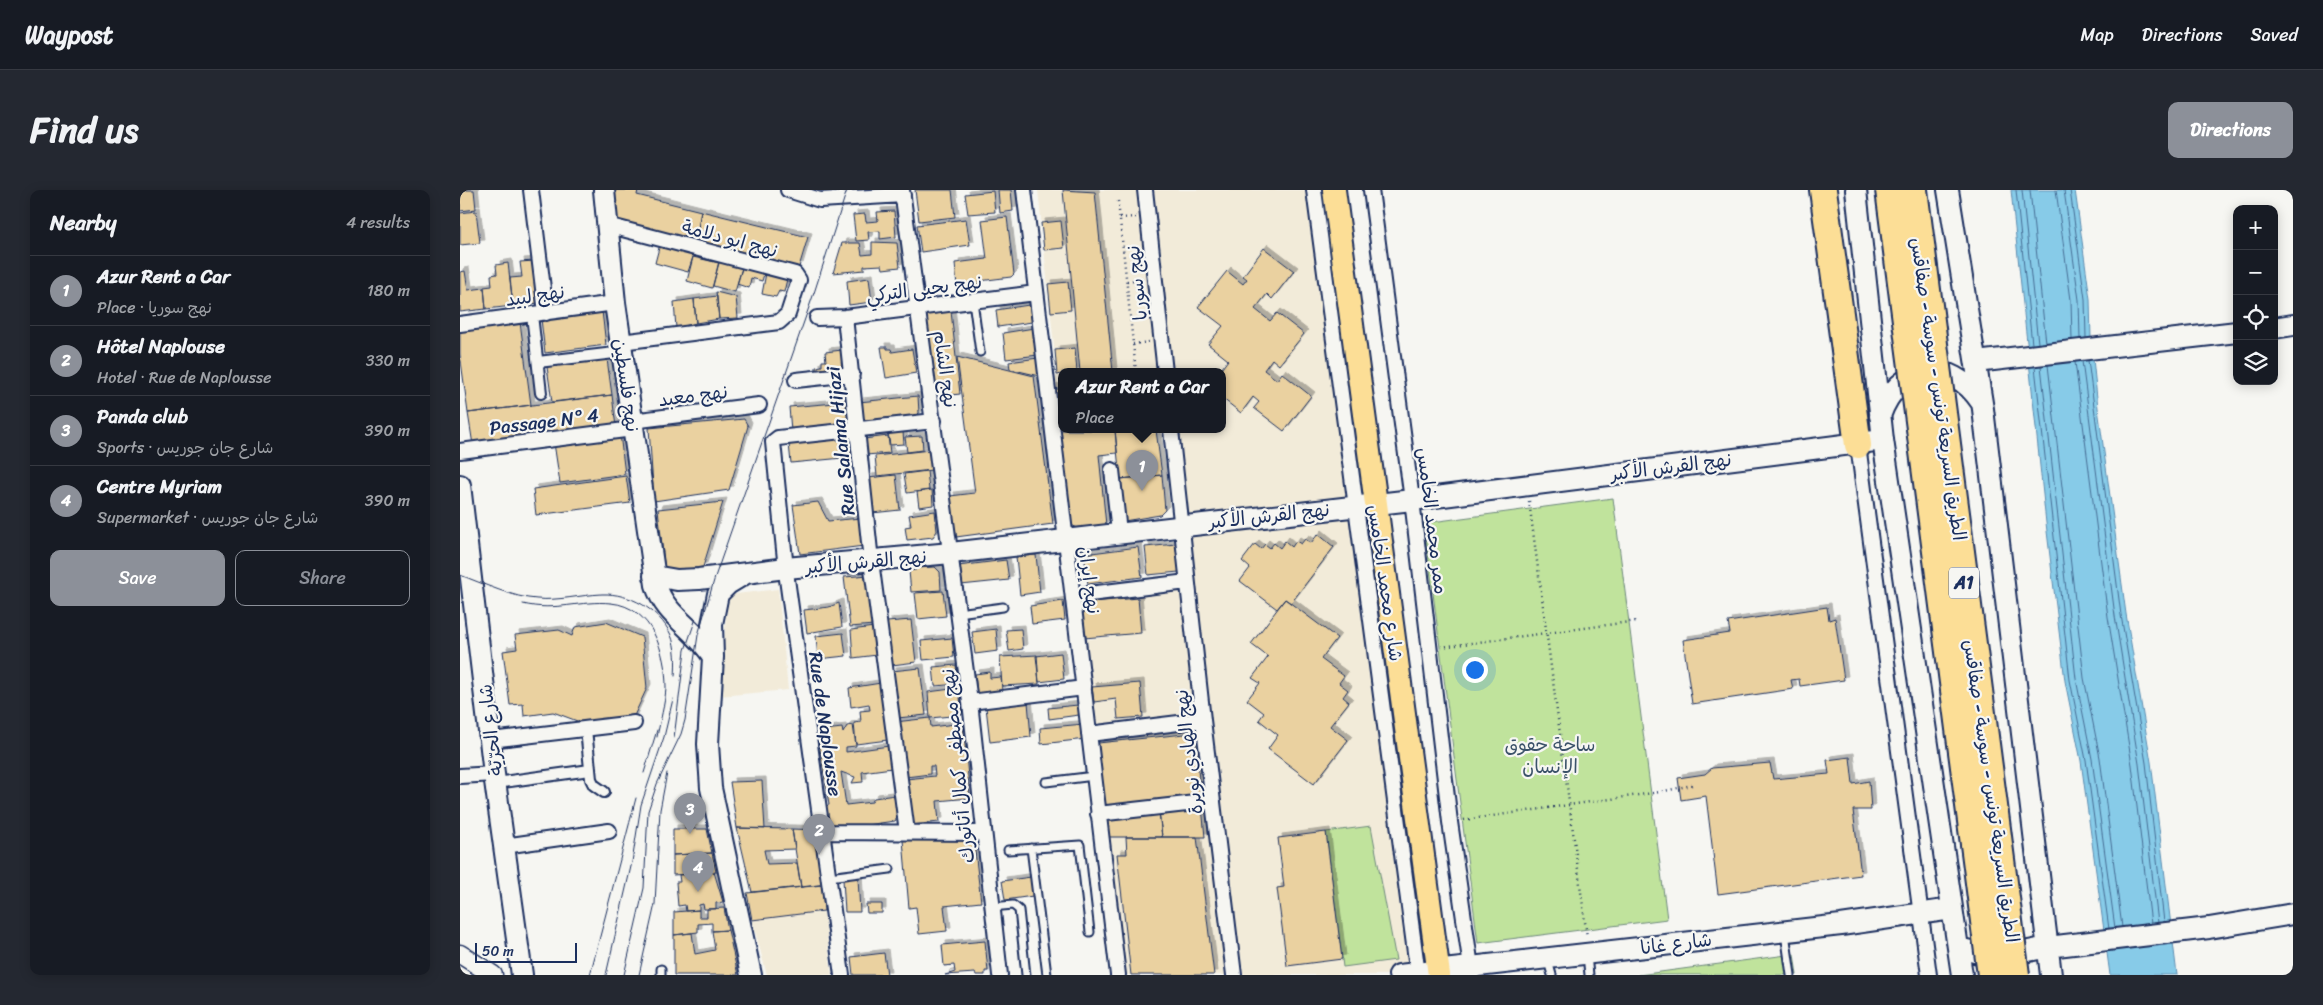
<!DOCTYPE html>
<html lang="en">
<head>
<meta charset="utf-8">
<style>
  body { margin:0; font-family:Sriracha,"Playpen Sans Arabic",sans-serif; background:#242831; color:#f1f3f6 }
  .controls { position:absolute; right:15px; top:15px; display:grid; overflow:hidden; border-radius:10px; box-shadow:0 2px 12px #0003 }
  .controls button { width:45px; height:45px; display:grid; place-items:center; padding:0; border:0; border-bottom:1px solid #363941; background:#171b24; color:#f1f3f6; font:25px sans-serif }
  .scale { position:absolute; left:15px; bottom:12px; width:102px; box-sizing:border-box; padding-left:5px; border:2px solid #1b2f5e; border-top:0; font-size:14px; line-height:18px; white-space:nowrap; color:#1b2f5e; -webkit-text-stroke:4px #f6f6f2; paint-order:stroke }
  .you { position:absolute; left:1014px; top:479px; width:18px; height:18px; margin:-12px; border:4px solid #fff; border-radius:50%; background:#1a73e8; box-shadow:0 0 0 8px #1a73e833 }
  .badge { display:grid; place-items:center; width:32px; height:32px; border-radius:50%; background:#8c9099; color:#fff; font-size:16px; font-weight:700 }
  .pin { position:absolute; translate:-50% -41px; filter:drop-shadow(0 1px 2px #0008) }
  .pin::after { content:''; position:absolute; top:26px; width:18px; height:15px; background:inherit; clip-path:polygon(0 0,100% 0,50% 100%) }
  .popup { position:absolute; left:598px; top:178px; width:168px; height:65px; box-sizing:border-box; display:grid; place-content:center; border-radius:10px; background:#171b24; filter:drop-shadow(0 1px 4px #0005); font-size:16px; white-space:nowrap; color:#9ea1a6 }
  .popup b { font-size:19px; color:#f1f3f6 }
  .popup::after { content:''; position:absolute; left:50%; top:100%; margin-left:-10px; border:10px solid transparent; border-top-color:#171b24 }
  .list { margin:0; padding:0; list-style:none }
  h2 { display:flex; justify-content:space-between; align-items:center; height:65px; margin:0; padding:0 20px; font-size:21px }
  h2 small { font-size:16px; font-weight:400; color:#9ea1a6 }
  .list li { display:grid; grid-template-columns:32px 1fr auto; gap:15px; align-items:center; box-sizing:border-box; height:70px; padding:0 20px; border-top:1px solid #363941 }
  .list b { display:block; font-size:19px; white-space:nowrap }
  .list p { margin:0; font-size:16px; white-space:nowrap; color:#9ea1a6 }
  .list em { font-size:16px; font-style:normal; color:#9ea1a6 }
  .actions { display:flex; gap:10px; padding:15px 20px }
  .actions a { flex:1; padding:11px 0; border:1px solid #8c9099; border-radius:10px; text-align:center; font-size:18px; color:#8c9099 }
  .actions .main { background:#8c9099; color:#fff }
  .icon { flex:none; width:28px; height:28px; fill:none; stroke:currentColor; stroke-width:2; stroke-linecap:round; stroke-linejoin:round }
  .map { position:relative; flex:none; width:1833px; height:785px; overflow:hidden; border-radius:10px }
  header { display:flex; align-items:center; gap:30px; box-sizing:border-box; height:70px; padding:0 25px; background:#171b24; border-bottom:1px solid #363941 }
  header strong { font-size:24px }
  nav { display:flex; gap:28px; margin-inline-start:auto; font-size:18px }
  .intro { display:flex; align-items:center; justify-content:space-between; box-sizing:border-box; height:120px; padding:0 30px }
  h1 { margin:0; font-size:35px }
  .button { padding:12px 22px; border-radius:10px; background:#8c9099; color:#fff; font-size:18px; font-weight:700 }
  main { display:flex; gap:30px; padding:0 30px }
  aside { flex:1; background:#171b24; border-radius:10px; box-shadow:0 2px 12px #0003 }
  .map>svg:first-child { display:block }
  .built { fill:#f2ebd9 }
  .green { fill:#c0e39c; stroke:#6e897d }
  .water { fill:#87cbe8; stroke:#5c8db1 }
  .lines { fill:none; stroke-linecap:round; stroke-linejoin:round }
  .shore { stroke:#466d95; stroke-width:1 }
  .building { fill:#ead1a0; stroke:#1b2f5e; filter:url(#shadow) }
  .service-casing { stroke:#1b2f5e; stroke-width:11 }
  .pedestrian-casing { stroke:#1b2f5e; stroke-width:14 }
  .minor-casing { stroke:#1b2f5e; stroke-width:18 }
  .tertiary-casing { stroke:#1b2f5e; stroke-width:21 }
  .secondary-casing { stroke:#1b2f5e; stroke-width:24 }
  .primary-casing { stroke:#1b2f5e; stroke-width:26 }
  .motorway-casing { stroke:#1b2f5e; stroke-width:30 }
  .path { stroke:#1b2f5e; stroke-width:2.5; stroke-dasharray:1 4; stroke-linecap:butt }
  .service { stroke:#f6f6f2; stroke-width:7 }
  .pedestrian { stroke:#f6f6f2; stroke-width:10 }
  .minor { stroke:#f6f6f2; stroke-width:14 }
  .tertiary { stroke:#f6f6f2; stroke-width:18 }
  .secondary { stroke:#f6f6f2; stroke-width:20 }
  .primary { stroke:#fcde96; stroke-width:22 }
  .motorway { stroke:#fcde96; stroke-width:26 }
  .tram { stroke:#1b2f5e; stroke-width:1 }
  .motorway-bridge-casing { stroke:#1b2f5e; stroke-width:30; stroke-linecap:butt }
  .motorway-bridge { stroke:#fcde96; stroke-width:26 }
  .labels { text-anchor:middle; stroke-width:4.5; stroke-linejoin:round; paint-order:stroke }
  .shield { fill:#f6f6f2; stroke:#5d6b8a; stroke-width:1 }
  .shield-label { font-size:18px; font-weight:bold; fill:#1b2f5e }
  .street-label { font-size:19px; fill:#1b2f5e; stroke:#f6f6f2 }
  .park-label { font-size:19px; fill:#3c536a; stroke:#f6f6f2 }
</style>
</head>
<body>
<header>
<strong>Waypost</strong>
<nav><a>Map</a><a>Directions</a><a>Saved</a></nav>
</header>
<div class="intro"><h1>Find us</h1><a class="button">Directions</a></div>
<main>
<aside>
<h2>Nearby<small>4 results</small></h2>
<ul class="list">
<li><span class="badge">1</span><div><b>Azur Rent a Car</b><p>Place · نهج سوريا</p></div><em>180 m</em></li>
<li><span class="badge">2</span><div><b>Hôtel Naplouse</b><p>Hotel · Rue de Naplousse</p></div><em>330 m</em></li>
<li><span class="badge">3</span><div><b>Panda club</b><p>Sports · شارع جان جوريس</p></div><em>390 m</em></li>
<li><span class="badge">4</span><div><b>Centre Myriam</b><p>Supermarket · شارع جان جوريس</p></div><em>390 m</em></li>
</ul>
<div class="actions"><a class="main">Save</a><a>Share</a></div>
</aside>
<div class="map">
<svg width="1833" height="785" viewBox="0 0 1833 785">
  <defs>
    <filter id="shadow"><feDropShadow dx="4" dy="-4" stdDeviation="0" flood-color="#0004"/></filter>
  </defs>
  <rect width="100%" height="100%" fill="#f6f6f2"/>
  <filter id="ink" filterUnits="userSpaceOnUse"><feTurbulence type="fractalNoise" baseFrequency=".02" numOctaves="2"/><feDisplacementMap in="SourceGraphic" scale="10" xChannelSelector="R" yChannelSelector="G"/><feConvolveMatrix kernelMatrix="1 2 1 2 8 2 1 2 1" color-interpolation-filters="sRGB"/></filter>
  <g filter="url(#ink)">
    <path class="built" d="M578 0H847L950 785H663L622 450 662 445 657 400 733 390 717 240H762V182H602V201L593 197 597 185Z
      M318 399 328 500 259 506 268 405Z
      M364 721 372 785H307L292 730Z"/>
    <path class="green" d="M1153 308 1207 729 1018 753 964 333Z
      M911 636 936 770 883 777 866 642Z
      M1334 764 1337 785H1178Z"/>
    <path class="water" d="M1551 0H1615L1630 109 1631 149 1638 218 1666 424 1691 572 1717 785H1650L1621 571 1605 491 1586 333Z"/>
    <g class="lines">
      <path class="shore" d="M1556 0 1572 154
        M1562 0 1578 153
        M1570 0 1586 153
        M1596 0 1611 110 1612 150
        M1604 0 1619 110 1620 149
        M1610 0 1625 109 1626 148
        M1628 170 1661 425 1686 573 1704 732
        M1622 171 1655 426 1679 574 1698 733
        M1615 172 1648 427 1672 575 1691 734
        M1588 175 1624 488 1640 568 1662 737
        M1581 176 1616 489 1632 569 1655 738
        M1575 177 1610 490 1626 570 1649 739"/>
    </g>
    <path class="building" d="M0 0H14L16 19 0 21Z
      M152 0H178L177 5 241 21 236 51 161 31 154 24Z
      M455 0H492L495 27 459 31Z
      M538 0H551L553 21 540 23Z
      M603 0 635 2 653 182H620Z
      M533 1 535 22 508 24 505 4Z
      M16 21 20 53 0 55V23Z
      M241 21 348 47 339 77 236 51Z
      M434 21 436 47 420 49V41L408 42 409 50 396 51 393 25 405 24 406 32 418 31 417 22Z
      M547 27 554 84 551 87 519 91V94L497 97 495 73 527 69 522 30Z
      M506 29 510 55 461 62 457 35Z
      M601 31 604 58 584 60 581 33Z
      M412 52 437 53 440 77 423 79 422 75 404 76V80L373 83 382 53H400L402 65 412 64Z
      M200 54 234 64 228 82 195 73Z
      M804 58 834 81 812 109 807 104 795 119 810 131 817 123 844 144 819 175 812 169 804 180 817 190 822 183 851 206 824 241 794 218 799 212 793 207 781 223 762 208V182H759L768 170 748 154 763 136 738 117 767 81 783 94 787 89 783 86Z
      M233 67 259 73 252 98 227 91Z
      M74 71 79 113 53 116 50 88 62 87 60 72Z
      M259 71 282 78 275 102 253 96Z
      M48 73 53 116 26 119 24 97 32 96 31 85 37 84 36 75Z
      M282 78 304 84 302 91 291 88 289 98 277 94Z
      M5 81 8 100 24 98 26 119 0 122V82Z
      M306 83 327 89 324 102 319 101 316 107 302 104Z
      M409 88 412 112 389 115 387 91Z
      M608 92 611 120 591 122 588 94Z
      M256 102 276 107 278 128 259 129Z
      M257 106 259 129 236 133 234 109Z
      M234 109 236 133 216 138 214 112Z
      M569 115 572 132 538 137 536 120Z
      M142 121 146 155 85 163 81 129Z
      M491 121 500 204 475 207 466 124Z
      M60 132 71 215 8 223 0 164V140Z
      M574 138 578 165 546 169 543 143Z
      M421 157H427V159H431L432 162 452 159 456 183 426 188Z
      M615 158 617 182H602V184L597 185 595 160Z
      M382 160 383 174 381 179 356 181V177L362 176V171H366L365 162Z
      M497 167 574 186 593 334 496 347 490 306 515 303Z
      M578 168 580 186 550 179 549 172Z
      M147 169 152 205 92 212 87 177Z
      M593 197 602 201V240H655L657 263 639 265 646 335 620 339 611 335Z
      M152 205 156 237 13 255 8 223Z
      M458 206 459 223 456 227 405 233 401 229 399 212Z
      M387 212 389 236 331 241 329 217Z
      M284 229 288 236 269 300 194 311 189 238Z
      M655 240H696L702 285 660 289Z
      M443 242 444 254 430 255 428 243Z
      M160 244 165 284 100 293 94 253Z
      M428 246 430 263 406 265 404 249Z
      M462 246 463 260 447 262 445 247Z
      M391 247 393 267 331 273 329 254Z
      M470 260 472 280 417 286 415 266Z
      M467 281 469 300 447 303 444 284Z
      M436 285 440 320 412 323 408 288Z
      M702 285 705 320 700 325 664 331 660 289Z
      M166 286 170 313 76 325 73 299Z
      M472 300 473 315 459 317 457 302Z
      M263 312 243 377 205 382 198 319Z
      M358 312 368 331 401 328 404 356 340 364 333 315Z
      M475 321 477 341 473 347 447 350 445 337 451 336 449 325Z
      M858 344 874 357 831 413 825 409 817 419 780 391 790 378 782 371 795 354 801 359 805 354 810 358 814 353 820 358 825 351 832 357 836 351 841 354 845 349 851 353Z
      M716 354 719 382 688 385 685 357Z
      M678 357 682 387 628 394 624 364Z
      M576 365 580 402 560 405 556 367Z
      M546 370 549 390 501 395 498 376Z
      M475 377 480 382 481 400 451 402 449 381 456 380 455 378Z
      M409 385 414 435 390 437 384 387Z
      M483 401 486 426 458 429 455 403Z
      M678 408 681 443 624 448 621 413Z
      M825 409 877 448 861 469 884 486 879 493 888 500 883 507 889 512 870 536 888 550 854 594 808 559 818 545 799 530 804 523 787 510 800 493 792 488 808 467 791 454Z
      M603 411 605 430 572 434 570 416Z
      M379 413 382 437 347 443 344 420 369 417Z
      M1367 417 1369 430 1375 428 1384 490 1340 496 1339 489 1331 490 1333 499 1232 514 1223 450 1270 443 1268 432Z
      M451 430 456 472 432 475 427 432Z
      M146 432 182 447 187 498 173 528 128 535 93 522 64 526 63 514 50 515 43 461 57 459 55 445 99 440 112 446 115 437Z
      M414 437 417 465 393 468 391 440Z
      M536 439 538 461 515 464 512 442Z
      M561 439 563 459 549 461 546 440Z
      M383 443 386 466 358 469 356 446Z
      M492 448 494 467 463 470 461 451Z
      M601 463 604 489 579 492 576 466Z
      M577 465 579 494 542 496 540 467Z
      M496 475 498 494 475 496 473 477Z
      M460 478 466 525 438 528 432 481Z
      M530 482V488L541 487 542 501 517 503 515 484Z
      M421 493 428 550 396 554 394 533 401 532 400 521 410 520 409 514 391 517 389 498Z
      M680 493 683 527 658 529 656 509 634 512 632 497Z
      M499 498 502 525 470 528 468 502Z
      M568 512 571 547 530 552 526 517Z
      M618 515 619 525 589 529 588 518Z
      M470 528 471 537 503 533 510 608 477 611 479 632 451 635 446 589 475 586 474 576H470V584L446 587 443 554H437L435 532Z
      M624 534 626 549 581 554 580 538Z
      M393 535 396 556 386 557V562L429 556 432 578 402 582 403 592 392 593 395 587 381 582 386 615 412 612 414 608 435 605 438 626 435 631 368 640 365 616 369 615 357 541 382 538 383 543 387 536Z
      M734 543 741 608 645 618 638 553Z
      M1390 567 1393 594 1409 591 1411 620H1393L1401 685 1258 704 1246 606 1221 610 1218 588 1245 584 1252 578 1310 573 1313 589 1369 584 1367 570Z
      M302 591 305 639 277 638 270 592Z
      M742 617 745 647H702L699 621Z
      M699 621 702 647H649L646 627Z
      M277 638 332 639 335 659 304 660 307 674 337 673 341 697 292 702Z
      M213 639H247L252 663 213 665Z
      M332 639 360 640 367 694 341 697Z
      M866 642 882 769 827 776 817 698 824 697 818 648Z
      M513 643 521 712 484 716 487 741 459 744 456 717 449 718 443 650Z
      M666 647H737L754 785H671L657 664H667Z
      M252 663 256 682 213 685V665Z
      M254 682 263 712 256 713V719H244L243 714 239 715V720L226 721 225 715 218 716 216 692H220L219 685 235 684 236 690 243 689V683Z
      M571 687 573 706 545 710 542 691Z
      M398 688 400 722H385L383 689Z
      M362 695 364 721 292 730 287 703Z
      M406 714H422V723H407Z
      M264 718 268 740 252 741V733L238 734V742L214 745V722L239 720V727H247V719Z
      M268 740 278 785H214V745L232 743 235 764 255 760 252 741Z
      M525 751 528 781H525V785H516L515 783 485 785 495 782 494 775 484 776 482 755Z
      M424 763 427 785H393L391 767Z"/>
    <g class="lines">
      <defs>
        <path id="service" d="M513 111 520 162
          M498 423 543 417
          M586 592 634 586
          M571 658 587 785
          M548 660 620 655 630 742
          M369 687 430 679
          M532 717 553 715 559 720 566 785
          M1325 743 1331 785
          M1127 765 1129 785
          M1088 771 1092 785
          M201 779V785"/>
        <path id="pedestrian" d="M72 125 81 203
          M78 172 163 162
          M126 539 131 589 134 595 144 602
          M36 593 130 580"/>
        <path id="minor" d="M71 0 86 123
          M328 0 360 10 443 5
          M442 0 510 512 540 785
          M564 0 658 785
          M685 0 705 182
          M854 0 958 785
          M911 0 952 310 990 632 1012 784
          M147 35 335 84 339 90 328 124 319 132 161 152
          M385 127 411 371 447 642
          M357 128 385 127 576 103
          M0 134 155 113
          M336 190 392 184
          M172 231 299 215
          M711 240 743 530 774 785
          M1398 255 1469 785
          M0 261 173 239
          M652 280 659 342
          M613 406 727 392
          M510 512 624 498
          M629 544 743 530
          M31 550 174 533
          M0 586 34 584
          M638 624 753 611
          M363 642 524 643
          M44 656 149 641
          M382 785 327 389 313 252 318 248 474 231"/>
        <path id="tertiary" d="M0 764 33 785"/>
        <path id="secondary" d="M144 0 155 113 196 395C204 425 237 440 253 467
          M1396 0 1423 250 1502 785
          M1488 0 1523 219 1591 785
          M1814 138 1833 135
          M1516 172 1777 142
          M1420 226C1438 174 1490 165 1521 212
          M0 295 34 584 62 785
          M283 385 268 394 258 404 252 434 253 467 248 554 251 598 291 785
          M194 386 217 390 239 389 326 378 491 363 952 310 1423 250
          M1498 758 1523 764 1549 765 1588 757 1749 738 1833 724
          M939 785 1381 735 1492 719"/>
        <path id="primary" d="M874 0 979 785"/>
        <path id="motorway" d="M1363 0 1398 255"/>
      </defs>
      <use href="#service" class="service-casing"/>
      <use href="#pedestrian" class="pedestrian-casing"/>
      <use href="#minor" class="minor-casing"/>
      <use href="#tertiary" class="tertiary-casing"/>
      <use href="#secondary" class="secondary-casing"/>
      <use href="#primary" class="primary-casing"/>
      <use href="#motorway" class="motorway-casing"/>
      <path class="path" d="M658 11 676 182
        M660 28 676 27
        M667 91 683 89
        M673 154 689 152
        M0 172H1
        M1069 311 1127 747
        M981 457 1177 431
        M1004 630 1200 602 1232 595"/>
      <use href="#service" class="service"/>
      <use href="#pedestrian" class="pedestrian"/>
      <use href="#minor" class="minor"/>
      <use href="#tertiary" class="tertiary"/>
      <use href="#secondary" class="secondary"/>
      <use href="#primary" class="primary"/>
      <use href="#motorway" class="motorway"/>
      <path class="tram" d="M0 385C22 393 54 408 77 409 98 411 120 405 142 404 169 403 199 419 211 445 216 457 216 473 215 486
        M63 414C96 422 120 410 151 413 192 417 206 462 206 498 205 514 200 531 197 547
        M214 548 225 460 235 431
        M184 583 197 540
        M130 785 176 608
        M146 785 172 672 181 615 204 547 213 509
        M164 785 184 698 188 621 197 594 221 544 225 530 238 445 255 387 355 100 387 0
        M179 785 195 714 200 620 207 583"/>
      <defs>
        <path id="motorway-bridge" d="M1429 0 1531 785
          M1454 0 1556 785"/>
      </defs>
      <use href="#motorway-bridge" class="motorway-bridge-casing"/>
      <use href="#motorway-bridge" class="motorway-bridge"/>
    </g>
  </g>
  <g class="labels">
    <rect class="shield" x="1489" y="377.5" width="30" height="31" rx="4"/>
    <g class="shield-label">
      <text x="1504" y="399">A1</text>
    </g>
    <g class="street-label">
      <text transform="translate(270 48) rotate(15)" y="7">نهج ابو دلامة</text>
      <text transform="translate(676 93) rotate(-96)" y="7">نهج سوريا</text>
      <text transform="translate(464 98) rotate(-7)" y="7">نهج يحيى التركي</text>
      <text transform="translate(75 105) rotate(-8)" y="7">نهج لبيد</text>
      <text transform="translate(486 179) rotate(82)" y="7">نهج الشام</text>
      <text transform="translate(167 195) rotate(82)" y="7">نهج فلسطين</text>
      <text transform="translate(1479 199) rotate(82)" y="7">الطريق السريعة تونس - سوسة - صفاقس</text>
      <text transform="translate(233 205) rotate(-7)" y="7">نهج معبد</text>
      <text transform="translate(84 231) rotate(-7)" y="7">Passage N° 4</text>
      <text transform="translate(380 251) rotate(-96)" y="7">Rue Salama Hijazi</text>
      <text transform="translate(1211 276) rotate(-7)" y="7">نهج القرش الأكبر</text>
      <text transform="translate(809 325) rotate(-6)" y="7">نهج القرش الأكبر</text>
      <text transform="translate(973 331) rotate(83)" y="7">ممر محمد الخامس</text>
      <text transform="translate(406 371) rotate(-5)" y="7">نهج القرش الأكبر</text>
      <text transform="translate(630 390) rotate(82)" y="7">نهج إيران</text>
      <text transform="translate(926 393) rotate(82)" y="7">شارع محمد الخامس</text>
      <text transform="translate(366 534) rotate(82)" y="7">Rue de Naplousse</text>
      <text transform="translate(30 540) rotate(-97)" y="7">شارع الحرّيّة</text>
      <text transform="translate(728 562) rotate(-97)" y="7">نهج الهادي نويرة</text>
      <text transform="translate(497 576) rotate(-96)" y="7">نهج مصطفى كمال أتاتورك</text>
      <text transform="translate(1532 601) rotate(82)" y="7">الطريق السريعة تونس - سوسة - صفاقس</text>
      <text transform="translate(1216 753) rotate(-7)" y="7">شارع غانا</text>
    </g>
    <g class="park-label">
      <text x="1090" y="561">ساحة حقوق<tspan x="1090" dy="22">الإنسان</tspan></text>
    </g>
  </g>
</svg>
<div class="controls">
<button>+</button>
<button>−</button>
<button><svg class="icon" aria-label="locate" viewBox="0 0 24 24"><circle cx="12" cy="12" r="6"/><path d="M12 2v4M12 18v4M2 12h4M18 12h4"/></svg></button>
<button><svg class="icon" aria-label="layers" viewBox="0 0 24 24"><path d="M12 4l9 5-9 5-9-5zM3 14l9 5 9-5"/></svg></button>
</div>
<div class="scale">50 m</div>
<div class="you"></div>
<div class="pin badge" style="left:682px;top:301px">1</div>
<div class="popup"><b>Azur Rent a Car</b>Place</div>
<div class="pin badge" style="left:359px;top:665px">2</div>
<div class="pin badge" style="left:230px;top:644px">3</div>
<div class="pin badge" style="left:238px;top:702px">4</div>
</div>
</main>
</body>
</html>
